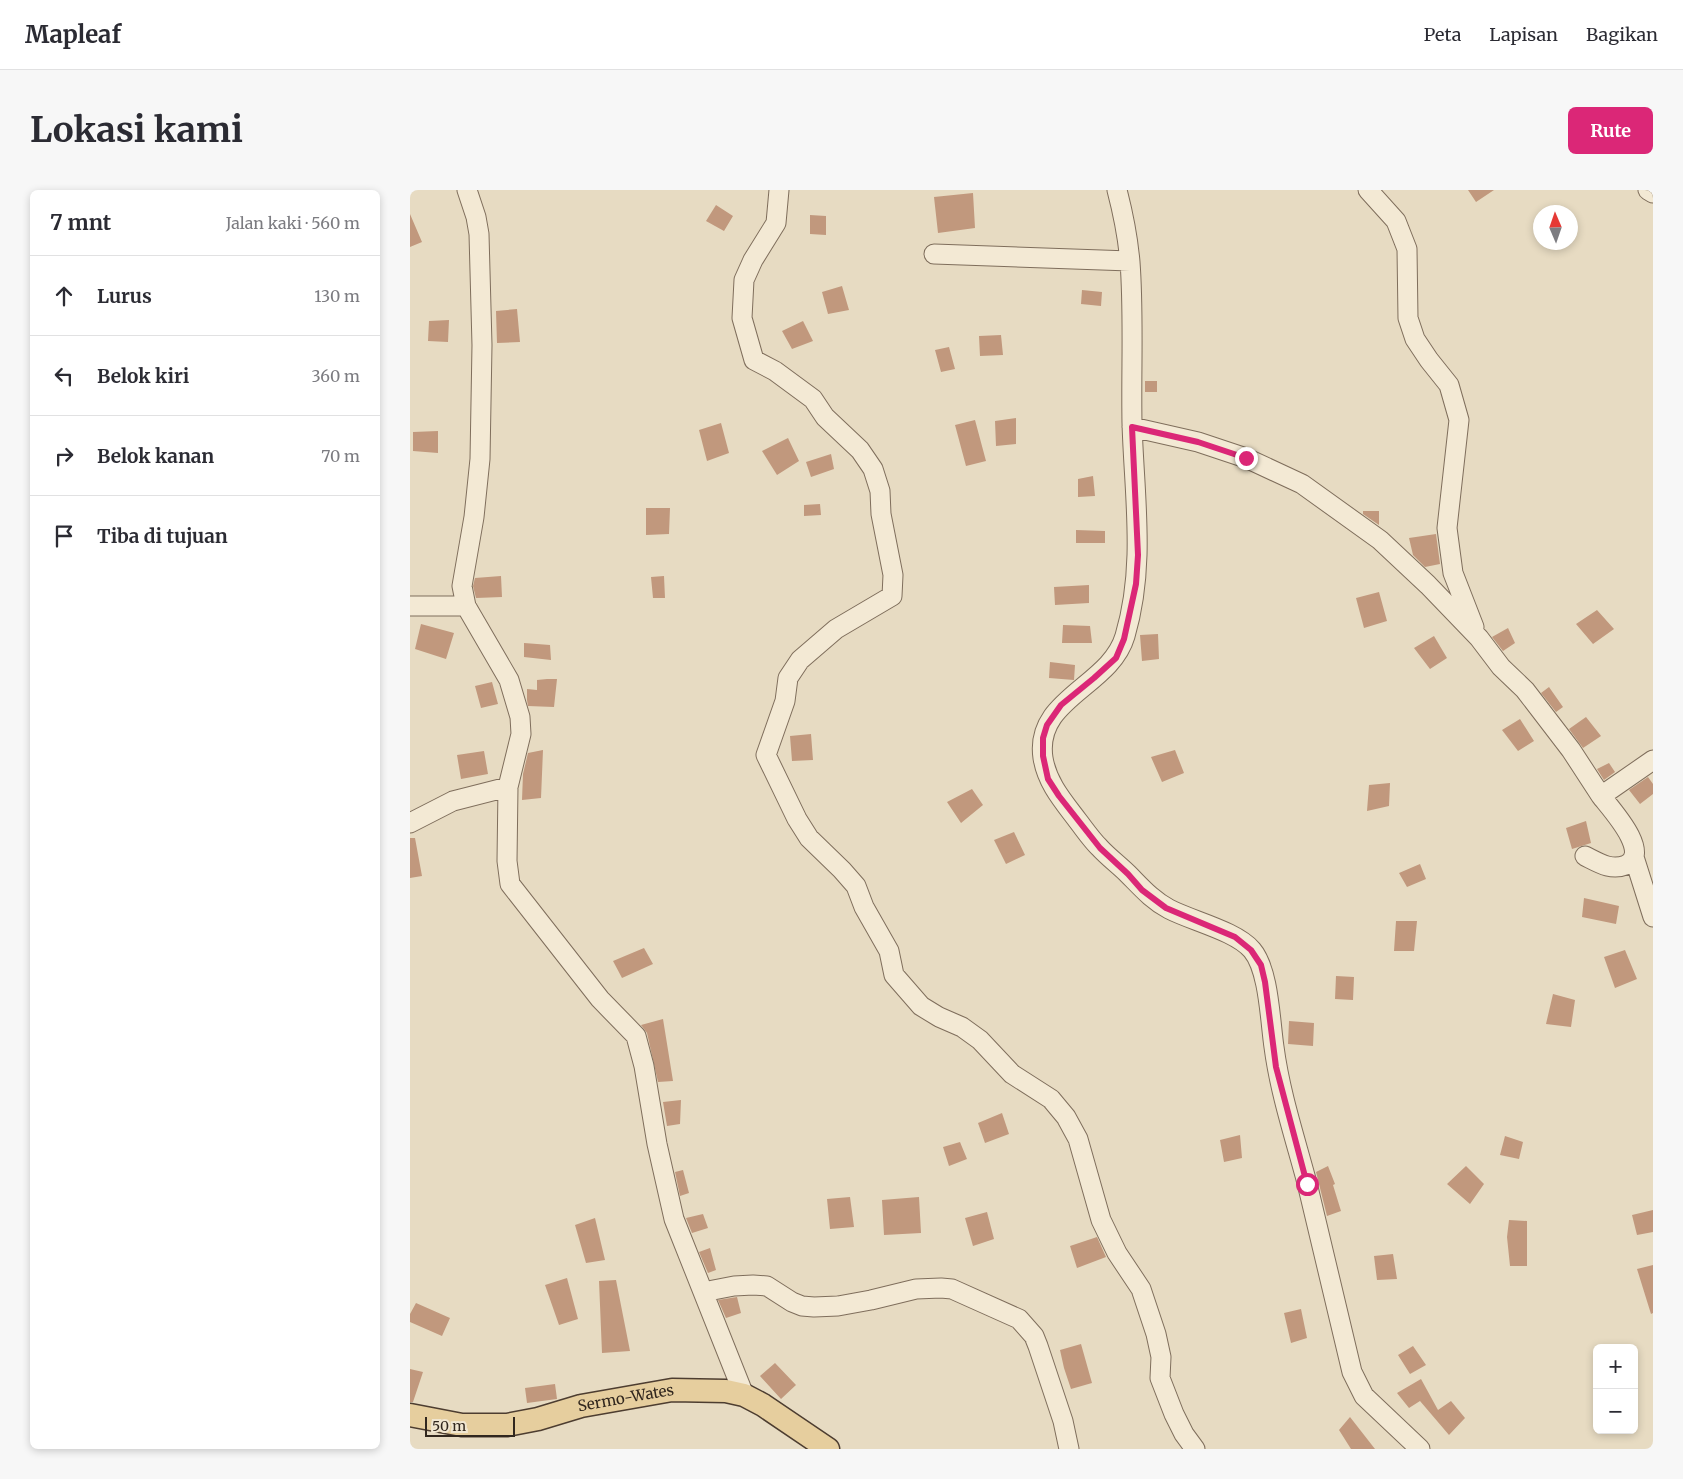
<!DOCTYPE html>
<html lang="id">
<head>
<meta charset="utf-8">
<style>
  body { margin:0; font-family:Merriweather,serif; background:#f7f7f7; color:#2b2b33 }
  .controls { position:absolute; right:15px; bottom:15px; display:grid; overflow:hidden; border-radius:8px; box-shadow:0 2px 8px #0003 }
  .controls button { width:45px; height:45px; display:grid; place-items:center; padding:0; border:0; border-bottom:1px solid #e1e1e2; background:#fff; color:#2b2b33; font:25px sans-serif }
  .compass { position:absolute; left:1123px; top:15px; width:45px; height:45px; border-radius:50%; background:#fff; box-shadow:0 2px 8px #0003; rotate:358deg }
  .scale { position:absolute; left:15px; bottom:12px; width:90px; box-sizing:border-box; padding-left:5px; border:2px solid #31271e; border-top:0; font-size:14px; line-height:18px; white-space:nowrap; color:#31271e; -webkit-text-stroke:4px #f0e6d1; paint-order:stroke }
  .stop { position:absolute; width:15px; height:15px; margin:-11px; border:4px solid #db2777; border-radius:50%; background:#fff }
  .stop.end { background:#db2777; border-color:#fff; box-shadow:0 1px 5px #0008 }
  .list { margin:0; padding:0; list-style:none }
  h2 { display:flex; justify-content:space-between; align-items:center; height:65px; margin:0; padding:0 20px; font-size:21px }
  h2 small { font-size:16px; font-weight:400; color:#7c7c81 }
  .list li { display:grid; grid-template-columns:32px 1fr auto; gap:15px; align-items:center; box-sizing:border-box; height:80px; padding:0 20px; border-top:1px solid #e1e1e2 }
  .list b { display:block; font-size:19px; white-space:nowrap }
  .list em { font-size:16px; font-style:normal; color:#7c7c81 }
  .icon { flex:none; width:28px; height:28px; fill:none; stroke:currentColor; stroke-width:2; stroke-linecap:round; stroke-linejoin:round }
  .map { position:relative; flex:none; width:1243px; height:1259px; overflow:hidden; border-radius:8px }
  header { display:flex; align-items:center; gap:30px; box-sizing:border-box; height:70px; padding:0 25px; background:#fff; border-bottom:1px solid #e1e1e2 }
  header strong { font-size:24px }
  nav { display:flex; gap:28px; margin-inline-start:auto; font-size:18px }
  .intro { display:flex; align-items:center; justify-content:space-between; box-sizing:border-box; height:120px; padding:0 30px }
  h1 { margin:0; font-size:35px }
  .button { padding:12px 22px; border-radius:8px; background:#db2777; color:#fff; font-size:18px; font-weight:700 }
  main { display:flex; gap:30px; padding:0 30px }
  aside { flex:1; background:#fff; border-radius:8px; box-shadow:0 2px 8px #0003 }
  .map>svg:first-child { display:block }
  .building { fill:#c1987d }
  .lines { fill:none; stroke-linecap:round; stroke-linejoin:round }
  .minor-casing { stroke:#7f6e5c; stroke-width:21 }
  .major-casing { stroke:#4d3d30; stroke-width:25 }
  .minor { stroke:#f3e9d4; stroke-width:19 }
  .major { stroke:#e6ce9e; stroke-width:22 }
  .route { stroke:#db2777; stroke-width:6 }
  .labels { text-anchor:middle; stroke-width:4; stroke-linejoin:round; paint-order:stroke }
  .street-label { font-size:15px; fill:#31271e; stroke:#f0e6d1 }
</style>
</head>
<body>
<header>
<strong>Mapleaf</strong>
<nav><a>Peta</a><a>Lapisan</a><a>Bagikan</a></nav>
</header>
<div class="intro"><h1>Lokasi kami</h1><a class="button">Rute</a></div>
<main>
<aside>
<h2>7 mnt<small>Jalan kaki · 560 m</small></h2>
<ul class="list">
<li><svg class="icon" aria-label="ahead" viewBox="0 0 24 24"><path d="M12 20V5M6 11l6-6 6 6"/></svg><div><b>Lurus</b></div><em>130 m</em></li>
<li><svg class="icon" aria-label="left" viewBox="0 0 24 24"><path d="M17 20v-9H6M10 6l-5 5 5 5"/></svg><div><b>Belok kiri</b></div><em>360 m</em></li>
<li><svg class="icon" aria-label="right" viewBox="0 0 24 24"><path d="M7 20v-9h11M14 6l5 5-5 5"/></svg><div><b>Belok kanan</b></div><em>70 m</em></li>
<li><svg class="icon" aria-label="arrive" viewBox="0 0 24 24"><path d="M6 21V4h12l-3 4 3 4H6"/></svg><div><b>Tiba di tujuan</b></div></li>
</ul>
</aside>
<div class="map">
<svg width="1243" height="1259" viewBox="0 0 1243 1259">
  <rect width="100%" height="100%" fill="#e7dbc2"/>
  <path class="building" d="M1058 0H1084L1066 12Z
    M563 3 565 38 528 43 524 7Z
    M306 15 323 26 314 41 296 31Z
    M0 24 12 52 0 57Z
    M400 25 416 26V45L400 44Z
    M432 96 439 120 418 124 412 102Z
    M672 100 692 102 691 116 671 114Z
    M107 119 110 152 87 153 86 121Z
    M39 130 38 152 18 151 19 131Z
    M393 131 403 151 382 159 372 141Z
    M591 145 593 165 570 166 569 146Z
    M539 157 545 179 531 182 525 160Z
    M735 191H747V202H735Z
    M606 228V254L586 256 585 231Z
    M565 230 576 271 556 276 545 235Z
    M311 233 319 263 297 271 289 240Z
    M28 241V263L3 261V242Z
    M378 248 389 271 367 285 352 261Z
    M421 264 424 279 401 287 396 272Z
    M683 286 685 306 668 307V289Z
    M410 314 411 325 394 326V315Z
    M236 318H260L259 344 236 345Z
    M953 321H969V335L953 324Z
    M666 340 695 341V353H666Z
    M1026 344 1030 374 1015 377 1003 365 999 348Z
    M91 386 92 407 66 408 63 396 65 388Z
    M254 386 255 408H243L241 387Z
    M679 395V413L645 415 644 397Z
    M969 402 977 431 954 438 946 408Z
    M1187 420 1204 439 1183 454 1166 434Z
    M11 434 44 443 36 469 5 459Z
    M653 435 680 436 682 453H652Z
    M1098 438 1105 453 1093 461 1082 447Z
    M748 444 749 469 732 471 730 445Z
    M1024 446 1037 468 1020 479 1004 458Z
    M114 453 140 455 141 470 114 467Z
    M640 472 665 475 664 490 639 488Z
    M137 489H147L144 517 118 516 117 510V499L127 500V490Z
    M82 492 88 514 71 518 65 496Z
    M1139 497 1153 517 1146 522 1131 503Z
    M1176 527 1191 546 1173 558 1159 539Z
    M1110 529 1124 551 1108 561 1092 540Z
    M401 544 403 570 382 571 380 546Z
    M133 560 131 608 112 610 113 584 118 563Z
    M765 560 774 583 752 592 741 567Z
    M74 561 78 584 51 589 47 565Z
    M1199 573 1205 582 1194 590 1187 579Z
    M1238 587 1243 594V604L1230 614 1219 600Z
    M980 593 979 616 957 621 959 595Z
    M562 599 573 615 551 633 537 612Z
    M1176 631 1181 653 1162 659 1156 638Z
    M604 642 615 665 596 674 584 650Z
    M0 648H5L12 686 0 688Z
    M1010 674 1016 689 997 697 989 683Z
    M1174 708 1209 716 1206 734 1172 727Z
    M986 731H1007L1004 761H984Z
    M234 758 243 774 212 788 203 771Z
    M1215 760 1227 789 1205 798 1194 767Z
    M926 786 944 787 943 810 925 809Z
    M1143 804 1165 810 1161 837 1136 834Z
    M253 829 263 891 248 892 237 843 231 835Z
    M879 831 904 833 903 856 878 854Z
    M271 910 270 934 257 936 253 912Z
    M592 923 599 944 575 953 568 933Z
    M830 945 832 968 814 972 810 950Z
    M1095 946 1113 952 1109 969 1090 965Z
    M550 952 557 969 539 976 533 957Z
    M918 976 925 994 923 995 931 1021 917 1026 906 982Z
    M1056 976 1074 994 1060 1014 1037 994Z
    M273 980 279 1003 270 1006 265 982Z
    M440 1007 444 1037 420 1039 417 1009Z
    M509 1007 511 1043 474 1045 472 1010Z
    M1243 1020V1042L1227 1045 1222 1025Z
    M577 1022 584 1049 563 1056 555 1028Z
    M293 1024 298 1038 282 1043 276 1028Z
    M185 1028 195 1070 176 1073 165 1035Z
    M1099 1030 1117 1031V1076H1100L1097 1047Z
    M687 1047 696 1067 667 1078 660 1056Z
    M300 1058 306 1080 298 1083 289 1062Z
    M983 1064 987 1089 967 1090 964 1066Z
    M1243 1075V1123L1241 1124 1227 1079Z
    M157 1088 168 1129 149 1135 135 1095Z
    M206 1090 220 1161 192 1163 189 1091Z
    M327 1107 331 1123 316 1128 308 1110Z
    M6 1113 40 1128 32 1146 0 1132V1124Z
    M891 1119 897 1148 881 1153 874 1123Z
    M671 1154 682 1193 661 1199 654 1178 650 1160Z
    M1003 1156 1016 1175 1000 1184 988 1165Z
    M365 1173 386 1195 371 1209 350 1186Z
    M0 1179 13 1182 3 1212H0Z
    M1011 1189 1028 1220 1041 1211 1055 1228 1039 1245 1010 1211 999 1218 987 1203Z
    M145 1194 147 1209 117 1213 115 1198Z
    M940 1227 965 1259H941L929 1240Z"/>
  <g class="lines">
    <defs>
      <path id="minor" d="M57 0 66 27 69 44 72 155 70 269 64 327 52 396 56 416 99 490 110 527 111 544 98 597 97 671 100 694 190 809 226 846 234 876 247 954 264 1029 334 1205
        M369 0 366 33 343 70 334 90 332 128 344 170 365 181 403 209 415 227 450 260 463 279 470 301 471 324 483 385 482 406 426 439 390 470 378 488 375 511 356 565 387 629 399 648 432 680 446 696 454 717 479 761 484 785 511 816 529 827 552 837 570 850 602 884 641 909 656 927 668 949 691 1030 707 1063 731 1099 746 1144 751 1167 750 1188 764 1224 774 1244 785 1259
        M707 0C713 23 718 49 720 72 724 125 721 180 722 233 724 305 736 375 715 446 700 497 624 508 633 568 637 593 653 611 668 631 675 640 681 649 689 657 698 667 709 675 718 684 731 697 742 710 759 719 782 731 826 741 842 760 859 780 860 830 864 857 870 903 885 948 897 993 912 1056 927 1119 942 1182L954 1206 1010 1259
        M958 0 986 31 997 59 998 128 1005 149 1019 170 1039 195 1049 230 1037 338 1043 383 1064 437
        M1238 0 1243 3
        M524 64 720 71
        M722 237 788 252 836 268 892 294 970 350 1018 395 1069 448 1091 477 1115 500 1161 560 1191 606 1243 570
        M0 416H56
        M0 633 43 611 98 597
        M1175 666C1189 673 1201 681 1216 675 1242 663 1201 619 1191 606
        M1224 667 1243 727
        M293 1102 324 1096 343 1095 357 1096 382 1112 392 1116 404 1117 428 1116 461 1110 506 1099 531 1098 542 1099 609 1129 624 1146 628 1156 653 1231 659 1259"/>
      <g id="major">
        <path id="s1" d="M0 1225 52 1235H97L128 1229 171 1216 262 1200 316 1201 334 1205 353 1215 418 1259"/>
      </g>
    </defs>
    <use href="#minor" class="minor-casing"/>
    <use href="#major" class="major-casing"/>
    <use href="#minor" class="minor"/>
    <use href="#major" class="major"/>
  </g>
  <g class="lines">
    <path class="route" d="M836 268 788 252 722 237 728 365 726 394 714 449 706 468 684 488 651 515 637 535 633 548V566L638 589 649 606 690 658 718 684 732 700 756 718 825 747 841 760 851 775 855 792 866 877 897 994"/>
  </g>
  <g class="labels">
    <g class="street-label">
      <text dy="5" stroke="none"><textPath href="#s1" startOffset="220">Sermo-Wates</textPath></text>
    </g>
  </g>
</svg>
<div class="controls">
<button>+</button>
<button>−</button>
</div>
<svg class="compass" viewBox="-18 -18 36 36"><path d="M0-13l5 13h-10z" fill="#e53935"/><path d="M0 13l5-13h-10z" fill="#7c7c81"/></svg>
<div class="scale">50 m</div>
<div class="stop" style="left:897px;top:994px"></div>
<div class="stop end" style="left:836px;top:268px"></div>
</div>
</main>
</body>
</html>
